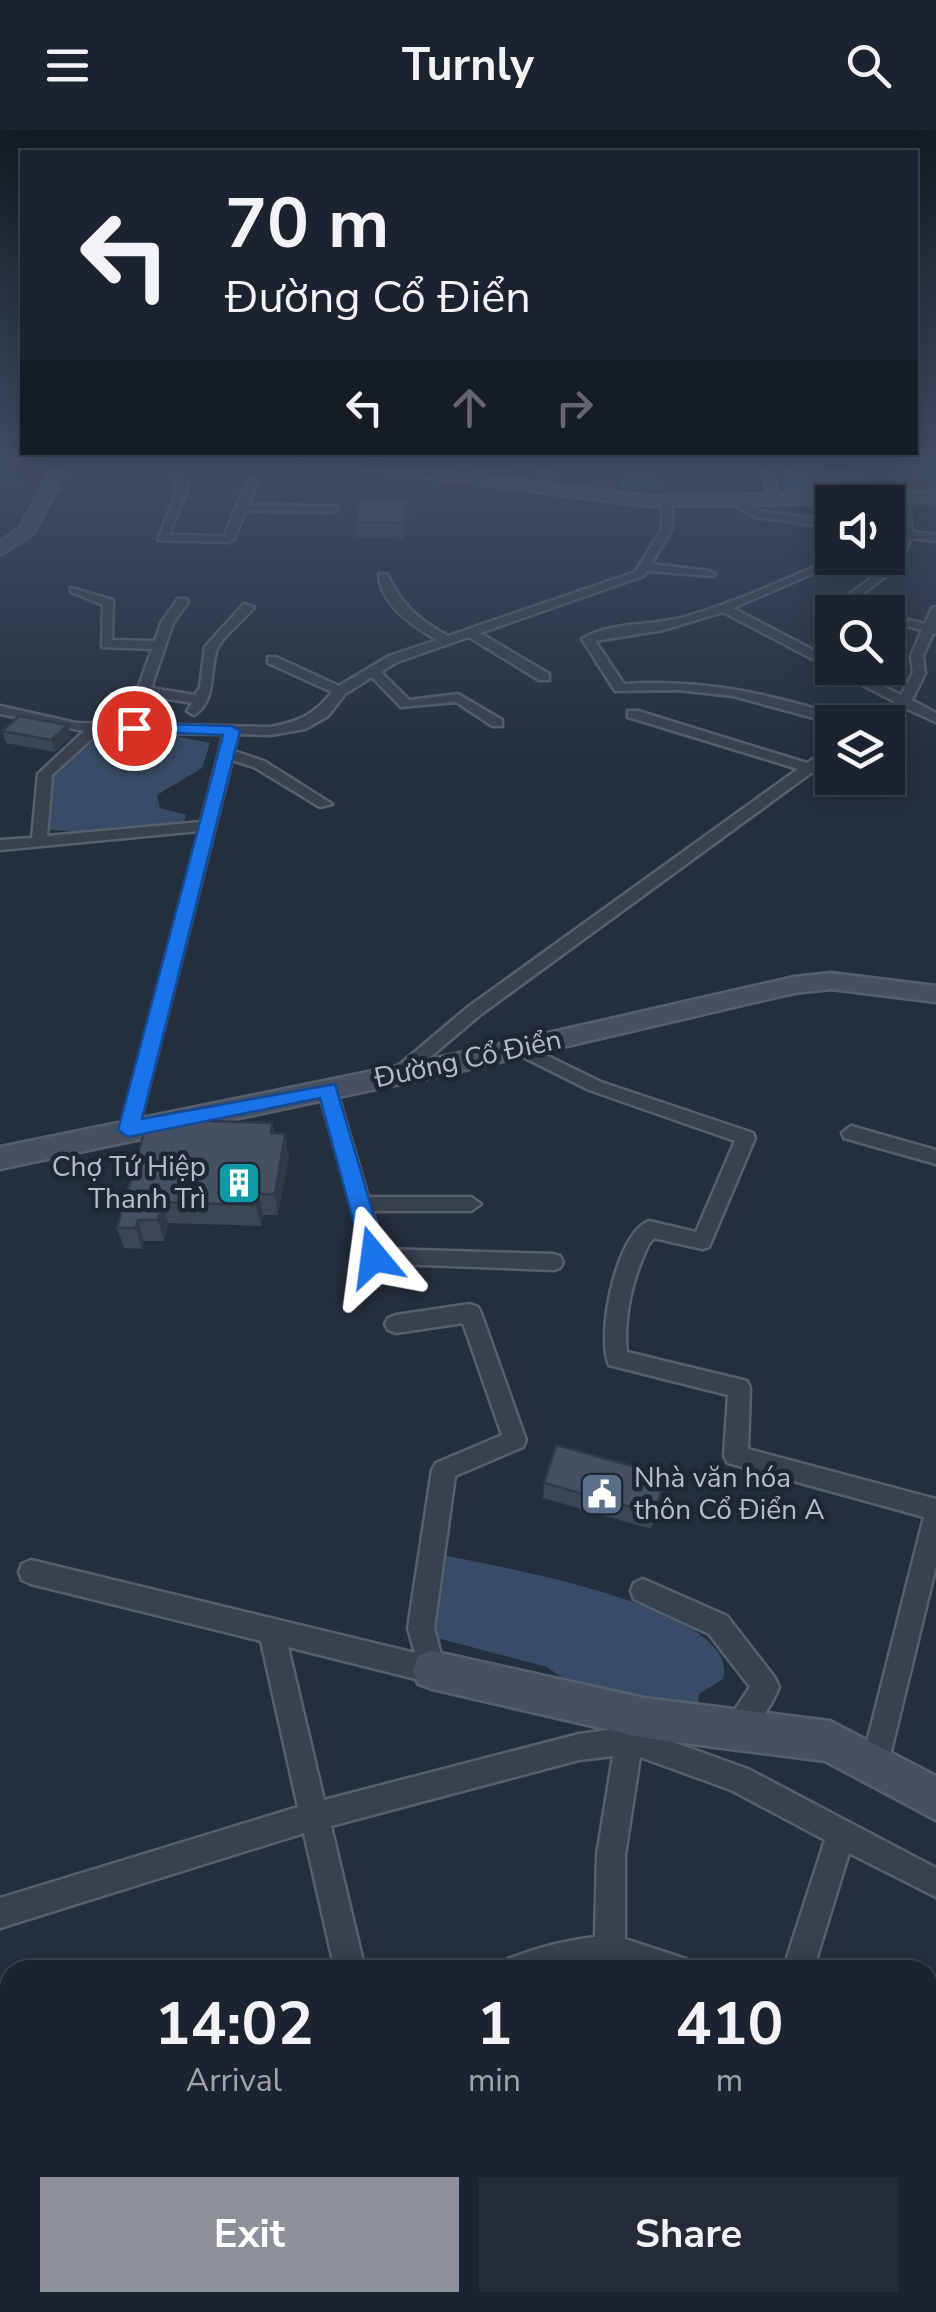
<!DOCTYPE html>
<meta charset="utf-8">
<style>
:root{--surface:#1b232e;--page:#242b36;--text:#f1f3f6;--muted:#a0a4aa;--line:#39404a;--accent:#8c9099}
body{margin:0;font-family:"Nunito Sans",sans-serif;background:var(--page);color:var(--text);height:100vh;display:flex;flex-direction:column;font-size:38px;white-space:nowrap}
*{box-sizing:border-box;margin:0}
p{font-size:32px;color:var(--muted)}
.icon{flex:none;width:55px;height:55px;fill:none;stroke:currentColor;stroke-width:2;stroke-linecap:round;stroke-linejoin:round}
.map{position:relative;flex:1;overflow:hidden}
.sheet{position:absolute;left:0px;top:1830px;width:938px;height:352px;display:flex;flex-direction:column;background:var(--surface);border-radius:30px 30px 0 0;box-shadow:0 5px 25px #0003,0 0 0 2px var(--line)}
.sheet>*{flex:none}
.top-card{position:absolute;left:20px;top:20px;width:898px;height:305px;border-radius:0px;box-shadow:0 5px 25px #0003,0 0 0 2px var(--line);background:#1b232e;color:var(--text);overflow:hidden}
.controls{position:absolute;left:815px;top:355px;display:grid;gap:20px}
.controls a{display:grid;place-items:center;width:90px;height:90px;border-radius:0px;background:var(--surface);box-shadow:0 5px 25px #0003,0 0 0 2px var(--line);font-size:50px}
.pin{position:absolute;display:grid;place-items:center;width:85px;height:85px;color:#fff;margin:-42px;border:5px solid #fff;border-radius:50%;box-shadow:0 2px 10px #0007}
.me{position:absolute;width:110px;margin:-55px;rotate:344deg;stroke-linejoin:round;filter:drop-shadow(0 0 8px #0008)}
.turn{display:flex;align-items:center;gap:35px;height:210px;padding:0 40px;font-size:45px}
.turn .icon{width:130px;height:130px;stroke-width:2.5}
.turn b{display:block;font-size:70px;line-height:85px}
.lanes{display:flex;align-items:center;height:95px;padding:0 40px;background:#0003;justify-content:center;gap:50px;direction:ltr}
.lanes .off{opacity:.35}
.eta{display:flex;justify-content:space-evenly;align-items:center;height:170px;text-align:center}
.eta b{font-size:60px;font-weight:700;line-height:70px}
.action{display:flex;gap:20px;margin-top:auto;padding:20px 40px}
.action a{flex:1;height:115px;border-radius:0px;background:var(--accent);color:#fff;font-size:40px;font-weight:700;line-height:115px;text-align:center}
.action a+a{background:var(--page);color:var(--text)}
header{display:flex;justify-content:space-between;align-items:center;height:130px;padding:0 40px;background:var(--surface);font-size:45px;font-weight:700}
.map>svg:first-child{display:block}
</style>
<header><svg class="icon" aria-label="menu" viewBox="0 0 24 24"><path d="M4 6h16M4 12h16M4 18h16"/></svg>Turnly<svg class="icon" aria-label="search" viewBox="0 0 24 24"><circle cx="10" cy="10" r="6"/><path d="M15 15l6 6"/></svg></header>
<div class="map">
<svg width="936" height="2182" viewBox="0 0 936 2182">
<rect width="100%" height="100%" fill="#242f3e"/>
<path fill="#32303f" d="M525,325L614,333L615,365L517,352Z"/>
<g fill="#394c67">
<path d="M802,335L866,343L874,363L787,367L779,336Z"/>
<path d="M100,602H155L210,613L202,638L157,665L160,678L186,685L184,692L89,702L50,700L53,639Z"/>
<path d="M438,1424C488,1435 744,1477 723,1549L699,1564L698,1576L571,1554L547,1537L437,1508L428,1496Z"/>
</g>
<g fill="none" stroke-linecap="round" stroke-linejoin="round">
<g stroke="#565f6c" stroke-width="5">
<g id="street">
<path d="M169,325H179V344L189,354L169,405L224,406L247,352L252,349L257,352L248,375L333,376L338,379L333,382L245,381L234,409L228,412L158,410L179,355L169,345Z"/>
<path d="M761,325L766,328L781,372L772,370L756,328Z"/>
<path d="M903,365L908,368L912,402L936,405V411L911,408L903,427L885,428H888V422H895L900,407L888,405V399L901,400L898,368Z"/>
<path d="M667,368L672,371V399L651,434L709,441L715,444L713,446L647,441L643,446L480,503L549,544V550H539L469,507L397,532L381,542L409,570L458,564L502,590V596H492L456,572L401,577L372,547L345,564L328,586L305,599L270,605L238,604L234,621L264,631L332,674L320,677L254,637L232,630L138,1000L136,1005H122L120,1000L199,701L0,720V710L32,708L38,644L84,601L0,584V576L76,593L270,597C298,592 314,585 332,562L268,533V527H276L339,556L389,526L437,510C412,496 380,474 379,444H387C401,474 418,490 448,506L635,442L662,399V371ZM99,602L224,604L201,692L47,706L52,645Z"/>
<path d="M732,370H740L758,381L832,391V397L755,387L732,374Z"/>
<path d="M835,428H849L733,478L832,530V538H847L901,565L913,543L911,526L922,500L888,491V485L925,494L932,478L936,477V504L933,503L923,526L925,543L912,570L936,583V592L905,578L878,592H863L895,572L723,482L663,500L595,511L624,554C702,549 774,564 848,589L849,592L832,593L733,566L678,560L615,561L582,509C608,492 650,496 681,488C734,473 784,450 835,428Z"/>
<path d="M883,440L887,441V445L854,471L875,482H860L842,475V469Z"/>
<path d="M71,458L113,470L112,510L155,511L161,493L178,469H186L188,472L173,493L151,558L195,565L200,557L205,517L244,474L254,477C244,490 223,505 217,519C209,541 217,571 194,585L187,581L192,573L139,564L137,561L152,519L102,517L103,475L71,462Z"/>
<path d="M628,581H638L807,633L832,617V627L817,642L811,643L480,885L409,945H397L394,941L397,937L468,877L798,639L628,587Z"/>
<path d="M521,913L601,952L753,1003L755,1008L709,1117L702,1119L654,1108L649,1114C633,1146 623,1186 627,1222L747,1251L750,1258L748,1319L936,1369V1436L885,1646L875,1650L865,1646L861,1636L924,1387L728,1333L724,1326L728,1265L609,1235C596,1206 616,1103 649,1091L696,1102L735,1011L589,960L515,923L512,919L515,915Z"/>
<path d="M327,953L336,959L368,1067H471L481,1074L471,1081H372L383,1119L553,1124L560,1126L563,1132L560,1138L553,1140L368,1133L318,959Z"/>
<path d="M851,996L936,1020V1034L844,1008L842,1003Z"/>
<path d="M470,1174L478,1177L481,1183L526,1310L523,1317L455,1346L434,1498L445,1540L441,1549L432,1553L288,1517L324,1670L579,1604L622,1598L636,1588L645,1592L648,1603L748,1639L936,1738V1767L849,1723L813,1840H783L825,1710L731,1660L640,1627L625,1725V1809L686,1829L690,1840L598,1837L504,1840L508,1829C536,1818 566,1810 595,1807L597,1725L613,1626L579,1630L331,1696L365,1840H335L304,1703L0,1798V1768L298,1677L261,1511L31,1454L22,1450L19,1442L22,1434L31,1430L415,1523L408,1498L432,1340L436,1333L502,1305L463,1193L396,1203L388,1200L385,1194L388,1188L396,1185Z"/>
<path d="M643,1449L727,1486L775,1548L779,1557C772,1575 753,1605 735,1612L726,1608L722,1599L750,1557L709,1504L634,1469L631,1461L634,1453Z"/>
<path d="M928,1967L936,1970V2004L928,2000Z"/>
<path d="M424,2172H458L460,2182H426Z"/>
<path d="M685,2172H719L722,2182H688Z"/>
<path d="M809,2172H844L840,2182H805Z"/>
</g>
</g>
<g stroke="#565f6c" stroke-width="5">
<g id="secondary">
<path d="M60,325H74L33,404L0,425V412L20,398Z"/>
<path d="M254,325H300L648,366L936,362V372L648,376Z"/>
<path d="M831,843L936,856V872L831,859L794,863L456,942L0,1039V1017L456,924L794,847Z"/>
<path d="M432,1521L644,1568L830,1591L936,1646V1690L825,1631L644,1608L432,1559L418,1554L413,1540L418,1526Z"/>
</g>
</g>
<use href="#street" fill="#38414e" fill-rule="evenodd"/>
<use href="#secondary" fill="#465061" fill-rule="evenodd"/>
</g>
<g fill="#3b4654">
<path d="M453,325H472L471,328L453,327Z"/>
<path d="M475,325H520L517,342L514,346L473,342Z"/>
<path d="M545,325H572V332L560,347L537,344V335Z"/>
<path d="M620,325H657L659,343L658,359L621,358Z"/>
<path d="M816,325H848L845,334L815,331Z"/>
<path d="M892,325H936V350L887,345Z"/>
<path d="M409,388L404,409L356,408L355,392Z"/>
<path d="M68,595L71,606L55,622L6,613L2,601Z"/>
<path d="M183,981L185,990L272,993L274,1003L289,1025L278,1085H263L261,1096L168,1093L164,1111H144L142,1119L124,1118L117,1098Z"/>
<path d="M665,1345L651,1399L543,1368L544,1353Z"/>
</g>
<g fill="#303945">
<path d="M518,325H520L517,342L514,346V336Z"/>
<path d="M570,325H572V332L560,347V338Z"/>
<path d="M408,372L409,388L404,409L403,393Z"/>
<path d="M68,595L71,606L55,622L51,610Z"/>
<path d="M285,1004L289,1025L278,1085L275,1064Z"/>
<path d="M259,1064L263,1085L261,1096L256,1075Z"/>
<path d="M162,1072L168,1093L164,1111L158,1090Z"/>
<path d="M138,1090L144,1111L142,1119L136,1098Z"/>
</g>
<g fill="#455162" stroke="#303945" stroke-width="2.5">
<path d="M475,325H518L517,332L514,336L473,331Z"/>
<path d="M545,325H570L560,338L537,335Z"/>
<path d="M621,325H657L659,343H622Z"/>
<path d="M892,325H936V334L891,330Z"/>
<path d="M361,368L408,372L403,393L355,392Z"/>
<path d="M19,586L68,595L51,610L2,601Z"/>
<path d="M183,981L181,990L272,993L271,1003L285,1004L275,1064H259L256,1075L162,1072L158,1090H138L136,1098H117L148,989Z"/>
<path d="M556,1315L665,1345L655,1384L544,1353Z"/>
</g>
<linearGradient id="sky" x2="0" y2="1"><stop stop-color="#141a22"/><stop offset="0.52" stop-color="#3f4d63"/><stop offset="1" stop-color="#3f4d63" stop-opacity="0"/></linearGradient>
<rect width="936" height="631" fill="url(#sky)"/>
<path fill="#1a73e8" stroke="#114b97" stroke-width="2.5" d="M134,593L232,596L240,601L142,989L335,954L386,1127L383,1133L374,1136L363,1127L320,968L128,1007L118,1000L223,605L128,601L126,598Z"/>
<defs>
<g id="building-square" transform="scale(2.25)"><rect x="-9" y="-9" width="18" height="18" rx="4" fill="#0f9aa8" stroke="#1d2633"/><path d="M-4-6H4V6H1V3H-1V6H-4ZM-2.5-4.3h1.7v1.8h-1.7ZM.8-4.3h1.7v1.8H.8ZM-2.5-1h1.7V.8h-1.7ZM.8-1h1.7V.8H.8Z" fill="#fff"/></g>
<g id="civic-square" transform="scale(2.25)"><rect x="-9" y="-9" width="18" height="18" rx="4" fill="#5c6f8a" stroke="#1d2633"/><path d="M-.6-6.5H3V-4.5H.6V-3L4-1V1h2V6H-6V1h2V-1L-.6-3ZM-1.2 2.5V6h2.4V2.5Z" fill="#fff"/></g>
</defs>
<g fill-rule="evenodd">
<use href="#building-square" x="239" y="1053"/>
<use href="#civic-square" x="602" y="1364"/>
</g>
<g text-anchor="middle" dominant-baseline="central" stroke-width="9" stroke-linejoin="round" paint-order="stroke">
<g font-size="28" fill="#b4bcc9" stroke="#1d2633">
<text transform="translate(468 929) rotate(-12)">Đường Cổ Điển</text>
</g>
<g font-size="28" fill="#b4bcc9" stroke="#1d2633" text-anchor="end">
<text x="206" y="1037">Chợ Tứ Hiệp<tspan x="206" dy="32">Thanh Trì</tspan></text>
<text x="634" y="1348" text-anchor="start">Nhà văn hóa<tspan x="634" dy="32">thôn Cổ Điển A</tspan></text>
</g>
</g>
</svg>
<div class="controls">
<a><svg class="icon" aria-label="sound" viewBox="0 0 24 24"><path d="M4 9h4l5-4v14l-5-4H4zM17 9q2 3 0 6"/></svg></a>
<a><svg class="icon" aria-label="search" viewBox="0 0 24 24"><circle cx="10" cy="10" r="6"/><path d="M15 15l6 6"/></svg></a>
<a><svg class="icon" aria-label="layers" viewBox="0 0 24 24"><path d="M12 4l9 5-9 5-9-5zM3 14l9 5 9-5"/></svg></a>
</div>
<div class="pin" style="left:134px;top:598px;background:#d93025"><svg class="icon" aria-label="arrive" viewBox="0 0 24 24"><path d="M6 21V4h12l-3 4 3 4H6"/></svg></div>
<svg class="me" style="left:374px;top:1127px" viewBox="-20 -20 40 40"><path d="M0-17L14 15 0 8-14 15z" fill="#1a73e8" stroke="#fff" stroke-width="4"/></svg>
<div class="top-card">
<div class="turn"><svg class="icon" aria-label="left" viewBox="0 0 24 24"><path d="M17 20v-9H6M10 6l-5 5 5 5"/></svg><div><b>70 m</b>Đường Cổ Điển</div></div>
<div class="lanes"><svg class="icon" aria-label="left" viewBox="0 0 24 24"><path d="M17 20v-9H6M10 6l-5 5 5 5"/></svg><svg class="icon off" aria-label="ahead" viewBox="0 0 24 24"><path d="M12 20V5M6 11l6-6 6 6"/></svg><svg class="icon off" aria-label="right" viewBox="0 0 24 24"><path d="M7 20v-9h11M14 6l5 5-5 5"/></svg></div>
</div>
<section class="sheet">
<div class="eta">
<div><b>14:02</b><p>Arrival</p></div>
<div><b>1</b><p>min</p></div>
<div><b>410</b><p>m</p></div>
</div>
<div class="action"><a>Exit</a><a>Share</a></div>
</section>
</div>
